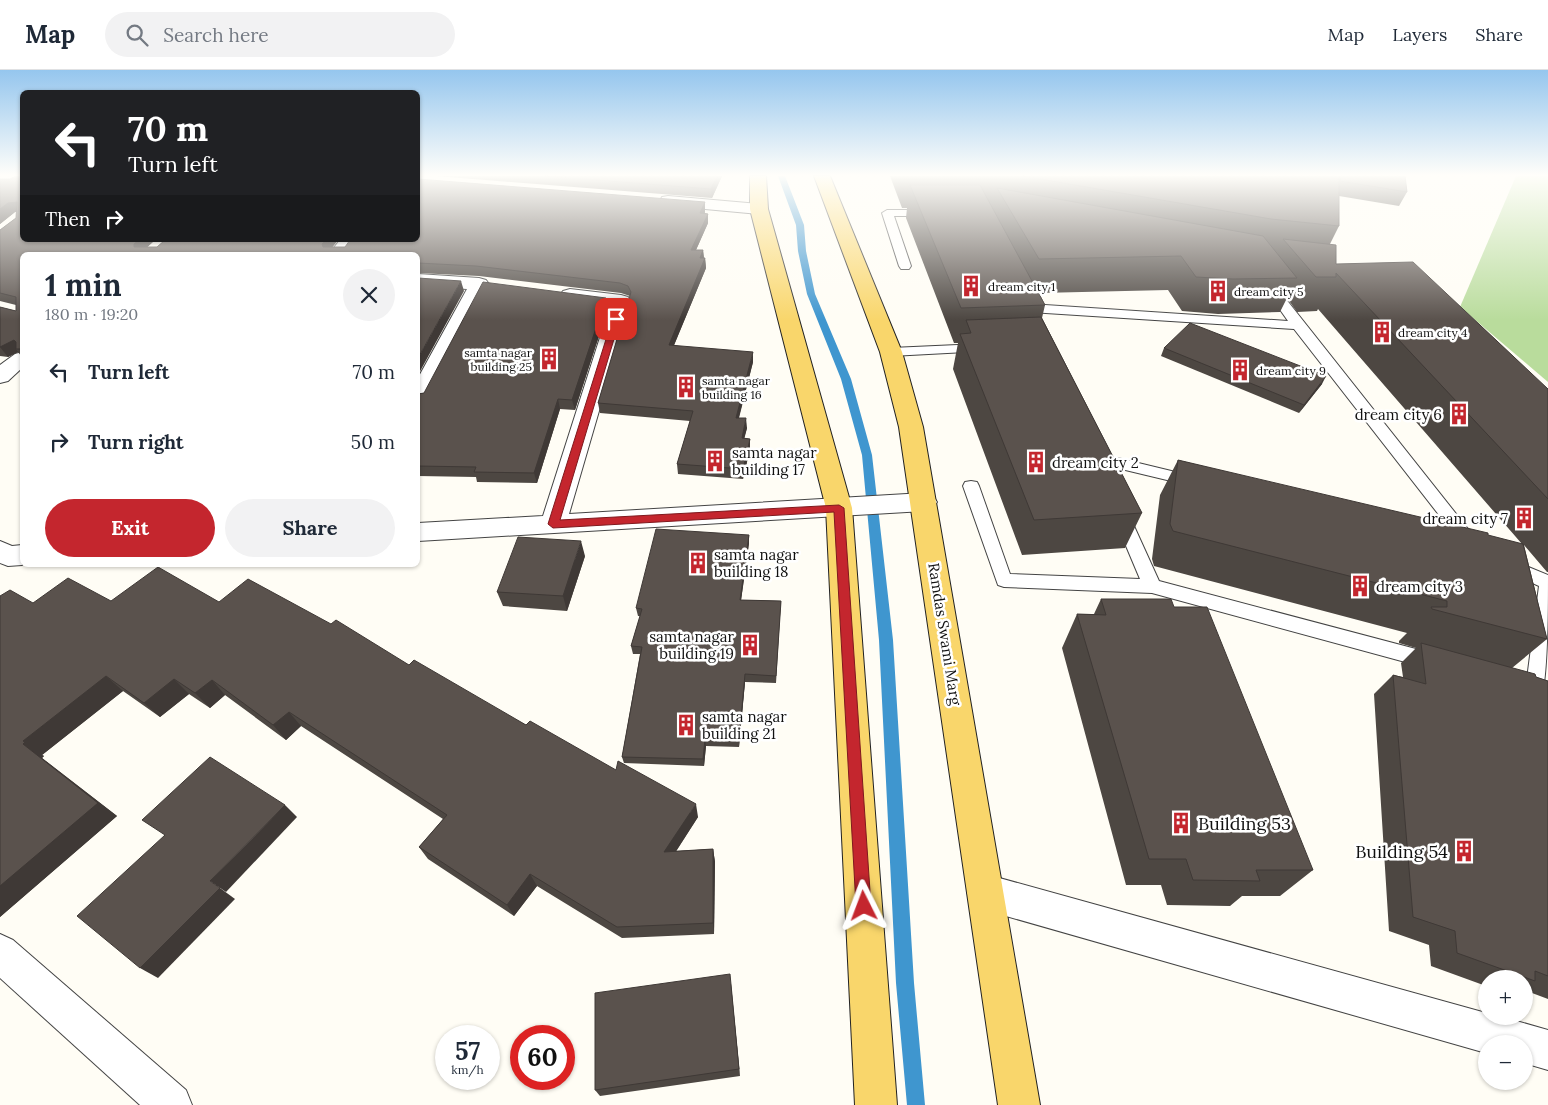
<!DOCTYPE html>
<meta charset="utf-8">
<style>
:root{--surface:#fff;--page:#f2f2f3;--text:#1f2937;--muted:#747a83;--line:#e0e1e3;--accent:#c4262e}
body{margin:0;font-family:Lora,serif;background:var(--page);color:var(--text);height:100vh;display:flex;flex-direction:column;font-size:19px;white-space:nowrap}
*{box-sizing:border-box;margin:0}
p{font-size:16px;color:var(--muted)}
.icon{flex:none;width:28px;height:28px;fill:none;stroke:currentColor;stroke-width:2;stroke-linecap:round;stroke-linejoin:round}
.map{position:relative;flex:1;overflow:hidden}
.sheet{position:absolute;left:20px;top:182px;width:400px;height:315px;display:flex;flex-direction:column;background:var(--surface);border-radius:8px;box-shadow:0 1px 4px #0004}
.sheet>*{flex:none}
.hud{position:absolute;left:20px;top:20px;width:400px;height:152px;border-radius:8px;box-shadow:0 1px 4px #0004;background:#202124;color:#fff;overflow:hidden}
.buttons{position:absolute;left:1478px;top:900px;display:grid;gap:10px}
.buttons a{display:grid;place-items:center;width:55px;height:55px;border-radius:50%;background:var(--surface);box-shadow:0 1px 4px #0004;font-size:25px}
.speed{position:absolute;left:435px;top:955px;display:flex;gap:10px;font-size:25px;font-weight:700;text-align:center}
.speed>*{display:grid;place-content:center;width:65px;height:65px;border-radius:50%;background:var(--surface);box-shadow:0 1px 4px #0004;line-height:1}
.speed small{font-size:12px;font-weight:400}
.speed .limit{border:8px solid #d22;background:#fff;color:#111}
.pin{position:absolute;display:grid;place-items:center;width:42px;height:42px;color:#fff;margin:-21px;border-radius:10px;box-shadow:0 2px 8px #0006}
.me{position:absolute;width:55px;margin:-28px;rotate:357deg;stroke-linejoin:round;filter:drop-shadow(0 0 4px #0008)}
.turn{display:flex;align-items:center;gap:18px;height:105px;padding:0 25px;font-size:22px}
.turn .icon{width:65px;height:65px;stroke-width:2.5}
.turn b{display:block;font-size:35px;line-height:42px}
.then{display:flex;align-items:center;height:48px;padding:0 25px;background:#0003;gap:10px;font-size:19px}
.round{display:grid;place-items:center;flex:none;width:52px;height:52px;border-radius:26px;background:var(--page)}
.head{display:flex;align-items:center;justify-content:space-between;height:85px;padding:0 25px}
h1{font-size:30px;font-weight:800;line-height:38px}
.button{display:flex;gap:10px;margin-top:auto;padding:10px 25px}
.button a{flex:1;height:58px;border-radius:30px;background:var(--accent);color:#fff;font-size:20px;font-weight:800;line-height:58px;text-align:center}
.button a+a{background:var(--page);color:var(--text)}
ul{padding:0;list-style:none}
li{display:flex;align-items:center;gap:15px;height:70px;padding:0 25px}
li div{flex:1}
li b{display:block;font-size:19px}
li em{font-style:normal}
header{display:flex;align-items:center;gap:30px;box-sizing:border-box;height:70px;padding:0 25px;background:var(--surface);border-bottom:1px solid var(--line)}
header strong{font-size:24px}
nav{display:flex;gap:28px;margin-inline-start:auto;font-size:18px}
.search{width:350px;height:45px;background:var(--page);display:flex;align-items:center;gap:12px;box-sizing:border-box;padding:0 18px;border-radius:28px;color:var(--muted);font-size:19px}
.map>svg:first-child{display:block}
</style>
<header>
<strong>Map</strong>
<div class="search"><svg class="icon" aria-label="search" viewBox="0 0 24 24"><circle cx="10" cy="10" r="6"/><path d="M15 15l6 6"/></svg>Search here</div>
<nav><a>Map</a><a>Layers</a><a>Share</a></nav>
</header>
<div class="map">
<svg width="1548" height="1035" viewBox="0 0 1548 1035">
<rect width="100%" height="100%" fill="#fffdf5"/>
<path fill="#b9dc9c" d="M1516,106H1548V312L1460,237Z"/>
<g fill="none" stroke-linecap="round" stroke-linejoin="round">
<path fill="#3f96cf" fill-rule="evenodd" d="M778,106H785L804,155L806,181L815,224L851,309L872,385L893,570L914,913L925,1035H907L896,913L879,570L862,385L841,309L807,224L798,181L796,155Z"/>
<g stroke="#444" stroke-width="2">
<g id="lane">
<path d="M887,140H931L936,143L931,146H894L911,196L909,199H901L899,196L882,143Z"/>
<path d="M1270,213L1274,214L1476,469L1478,473L1476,477L1470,479L1464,477L1294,259L1030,242L1024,238L1030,234L1288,251L1264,217Z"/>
<path d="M980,274L987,278L985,281L891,286L884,282L891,278Z"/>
<path d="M1097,383L1192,406L1198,407L1200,411L1198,415L1192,416L1092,392L1089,388L1092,384Z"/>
<path d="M971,411L977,412L979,416L1010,504L1140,509L1113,445L1115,441L1121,439L1127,441L1129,445L1159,511L1431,583L1438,586L1440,591L1438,596L1431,599L1152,523L1004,517L998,515L963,416L965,412Z"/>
<path d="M1509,489L1548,505C1548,535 1548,600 1542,625L1535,627L1517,622L1514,616L1517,610L1527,609L1539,516L1503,500L1500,495L1503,490Z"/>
</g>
</g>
<g stroke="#444" stroke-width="2">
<g id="street">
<path d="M668,126L759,134L765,135L768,139L765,143L759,144L662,135L660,131L662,127Z"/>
<path d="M340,170H358L347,185H328Z"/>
<path d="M418,204L479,208L486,210L489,214L429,327L426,332L418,334V308L467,219L418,216Z"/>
<path d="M570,219L621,225L628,227L631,231L569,444L924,423L933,426L937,432L933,438L924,441L418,471V453L543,446L610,236L563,229L560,225L563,221Z"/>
<path d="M22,282V298L8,311L0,313V295L15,284Z"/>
<path d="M0,471L12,476L22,475V495L8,496L0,493Z"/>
<path d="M985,804L1486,943V946H1499L1548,960V1000L1524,993V974H1486V983L985,840L972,835L967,822L972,809Z"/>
<path d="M0,864L13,870L186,1020L192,1035H140L0,908Z"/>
</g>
</g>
<g stroke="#222" stroke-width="2">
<g id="primary">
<path d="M750,106H766L768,139L852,438L897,1035H855L826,438L750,139Z"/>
<path d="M814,106H830L902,282L923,357L1040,1035H998L899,357L880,282Z"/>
</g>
</g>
<use href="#lane" fill="#fff" fill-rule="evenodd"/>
<use href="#street" fill="#fff" fill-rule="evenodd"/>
<use href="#primary" fill="#f9d66b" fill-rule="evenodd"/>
</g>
<g fill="#4d4742">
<path d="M436,106H722L712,128Z"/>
<path d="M890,106H1405L1407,122L1399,136L1339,126V156L1330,174L1336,194L1548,319V502H1547L1524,475L1547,569L1512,598L1536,607L1548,611V929L1524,920V909H1486V916L1431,896L1429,875L1389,861L1374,624L1393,605L1403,607L1401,593L1416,578L1399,573V571L1407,563L1154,496L1152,489L1160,425L1178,390L1522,474L1318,239L1317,241L1297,242L1287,228L1280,242L1218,244L1182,241L1168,220L1039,223L1045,235L1042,248L1142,443L1125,478L1022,485L953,299L958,273H954L906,148L907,138H902Z"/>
<path d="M0,109L155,170L147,177H157L165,170H338L332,177H345L705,132V143L708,144V153L696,180H703L704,188H705L706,198L674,275L753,292L739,348L747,358L744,368L750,369V379L743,409L678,404L677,394L690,351L600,343L598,333L630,227V226L621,223L479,206L418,203V185H22V287L18,282L8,287L0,286V237L16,241V235L0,231V160L16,148L17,142H15L0,154Z"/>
<path d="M608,238L575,340L560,339L537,413L477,412L476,407L418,406V324L424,323Z"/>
<path d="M1164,278L1322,314L1299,343L1161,286Z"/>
<path d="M749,465V473L741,530L781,531L776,613L745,612L739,677L706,676L704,696L624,693L622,687L640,584H633L631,576L640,546H638L636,538Z"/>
<path d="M585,486L567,541L503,536L497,522Z"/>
<path d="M1101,529L1174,537L1313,800L1280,826H1242L1230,836L1167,835L1161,815H1126L1062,578L1077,544H1094Z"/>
<path d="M111,531L219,532L409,595L526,655L698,747L676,781L713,779L715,792L714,864L622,868L537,816L514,846L428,789L419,777L443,749L301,656L286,670L225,625L210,638L189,624L160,647L123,621L42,685L44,686L42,688L117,746L0,847L33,533Z"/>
<path d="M731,914L740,1006L600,1026L595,1020Z"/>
</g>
<g fill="#3f3936">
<path d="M717,106H722L712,128L711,119Z"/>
<path d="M17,132L22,142H15L0,154V139L8,133Z"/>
<path d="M705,132V141L700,152V143Z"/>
<path d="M708,144V153L692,189L691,180Z"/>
<path d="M139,170H155L140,184L134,177V174Z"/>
<path d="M326,170H338L327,184L323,177L322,174Z"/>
<path d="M703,180L704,190L700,188Z"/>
<path d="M705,188L706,198L670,285L669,275Z"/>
<path d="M461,211L464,221L418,305V288Z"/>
<path d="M606,228L608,238L575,340L572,330Z"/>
<path d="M14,270L21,279H16L18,282L8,287L0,277Z"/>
<path d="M753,282V292L736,358V348Z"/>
<path d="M1326,306L1322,314L1299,343L1304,335Z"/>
<path d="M558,329L560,339L537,413L534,403Z"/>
<path d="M746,348L747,358L742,378V368Z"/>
<path d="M750,369V379L743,409V399Z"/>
<path d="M749,465V473L740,538V530Z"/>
<path d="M581,471L585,486L567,541L563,526Z"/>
<path d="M745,604V612L739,677V670Z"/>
<path d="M106,606L123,621L42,685L44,686L42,688L117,746L0,847V816L23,671Z"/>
<path d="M174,609L189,624L160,647L144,633Z"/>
<path d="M212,610L225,625L210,638L195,623Z"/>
<path d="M289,642L301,656L286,670L273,655Z"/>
<path d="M705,669L706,676L704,696L703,689Z"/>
<path d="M696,734L698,747L668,794L664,782Z"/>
<path d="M285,735L297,747L226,822L210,811Z"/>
<path d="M713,779L715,792L714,864L713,853Z"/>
<path d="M530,804L537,816L514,846L507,835Z"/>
<path d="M220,818L235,829L158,908L140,898Z"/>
<path d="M730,904L731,914L740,1006L739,999Z"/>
</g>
<g fill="#5a524d" stroke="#3f3936">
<path d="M16,106H22V170H139L134,174V177H157L165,170H326L322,174L323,177H345L350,170H418V109L705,132L700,143L708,144L691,180H703L700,188H705L669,275L753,282L736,348H746L742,368L750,369L743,399L677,394L693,341L598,333L631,222L628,216L620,213L476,196L418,193V185H22V279H16V272L14,270L0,277V237L16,241V227L0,223V160L16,148L17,132L8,133L0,139V109H10Z"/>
<path d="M545,106H717L711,119Z"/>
<path d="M1023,106H1339V156L1271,149Z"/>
<path d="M1340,106H1405L1407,122L1340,111Z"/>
<path d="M910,115H980L1045,235L961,238Z"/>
<path d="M997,118L1263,166L1297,208L1233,209L1196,207L1181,186L1039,189Z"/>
<path d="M1283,169L1336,175V194L1413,192L1548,319V429L1336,203V207H1316Z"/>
<path d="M418,208L461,211L418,288Z"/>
<path d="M483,212L606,228L572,330L558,329L534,403L474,402L476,397L418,396V324L424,323Z"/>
<path d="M1041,247L1142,443L1034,450L960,264L971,263L966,250Z"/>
<path d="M1190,253L1326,306L1304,335L1164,278Z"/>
<path d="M1178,390L1488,463V465L1523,474L1547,569L1432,539L1431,537H1447V531L1173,461L1170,454Z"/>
<path d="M656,459L749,465L740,530L781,531L776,606L745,604L739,670L705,669L703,689L622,687L642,577L631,576L642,539L636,538Z"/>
<path d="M518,467L581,471L563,526L497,522Z"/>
<path d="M158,497L219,532L248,509L331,554L336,550L409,595L414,590L526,655L530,651L616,700L618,691L696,734L664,782L713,779V853L617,857L530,804L507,835L419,777L447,745L289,642L273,655L212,610L195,623L174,609L144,633L106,606L23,671L25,672L23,674L98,733L0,816V526L10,520L33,533L68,508L111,531Z"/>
<path d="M1101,529H1171L1174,537H1207L1313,800H1256L1260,811L1193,810L1186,789H1149L1077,544L1106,545Z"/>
<path d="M1421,573L1535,604L1536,607L1548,611V906L1535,901V911L1457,883L1455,861L1413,847L1393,605L1426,614Z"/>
<path d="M210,687L285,735L210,811L220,818L140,898L77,846L165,765L142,750Z"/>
<path d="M730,904L739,999L595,1020V923Z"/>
</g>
<linearGradient id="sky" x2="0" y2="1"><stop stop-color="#95c6ee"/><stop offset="0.42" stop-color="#fffefa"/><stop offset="1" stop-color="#fffefa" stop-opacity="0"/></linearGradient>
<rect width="1548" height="250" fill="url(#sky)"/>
<path fill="#c4262e" stroke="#7f191e" d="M613,247L620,249L560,450L839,435L844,438L871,836L869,841L864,844L858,841L856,836L834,442L553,458L548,454Z"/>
<defs>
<g id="building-bare" transform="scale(1.725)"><path d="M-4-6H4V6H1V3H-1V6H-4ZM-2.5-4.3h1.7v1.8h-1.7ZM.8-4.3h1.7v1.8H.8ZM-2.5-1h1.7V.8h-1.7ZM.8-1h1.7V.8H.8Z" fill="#c4262e" stroke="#fff" stroke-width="2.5" paint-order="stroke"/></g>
</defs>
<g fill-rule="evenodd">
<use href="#building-bare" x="971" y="216"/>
<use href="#building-bare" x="1218" y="221"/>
<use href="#building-bare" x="1382" y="262"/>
<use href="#building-bare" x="549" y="289"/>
<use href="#building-bare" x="1240" y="300"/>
<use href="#building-bare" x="686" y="317"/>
<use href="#building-bare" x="1459" y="344"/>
<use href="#building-bare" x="715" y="391"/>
<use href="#building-bare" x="1036" y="392"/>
<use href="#building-bare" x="1524" y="448"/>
<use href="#building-bare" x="698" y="493"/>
<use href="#building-bare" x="1360" y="516"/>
<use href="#building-bare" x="750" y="575"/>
<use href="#building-bare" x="686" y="655"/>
<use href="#building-bare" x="1181" y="753"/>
<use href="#building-bare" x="1464" y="781"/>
</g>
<g text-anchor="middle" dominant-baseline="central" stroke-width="5" stroke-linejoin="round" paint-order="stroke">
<g font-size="12" fill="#111" stroke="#fff" text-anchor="start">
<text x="988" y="216">dream city 1</text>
<text x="1234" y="221">dream city 5</text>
<text x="1398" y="262">dream city 4</text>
<text x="532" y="282" text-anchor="end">samta nagar<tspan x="532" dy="14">building 25</tspan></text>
<text x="1256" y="300">dream city 9</text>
<text x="702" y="310">samta nagar<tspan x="702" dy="14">building 16</tspan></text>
</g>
<g font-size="15" fill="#111" stroke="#fff" text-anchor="start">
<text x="1442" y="344" text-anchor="end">dream city 6</text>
<text x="732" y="382">samta nagar<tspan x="732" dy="17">building 17</tspan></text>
<text x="1052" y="392">dream city 2</text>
<text x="1508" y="448" text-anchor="end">dream city 7</text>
<text x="714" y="484">samta nagar<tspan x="714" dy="17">building 18</tspan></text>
<text x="1376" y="516">dream city 3</text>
<text x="734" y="566" text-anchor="end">samta nagar<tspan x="734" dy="17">building 19</tspan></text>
<text x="702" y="646">samta nagar<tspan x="702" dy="17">building 21</tspan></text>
</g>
<g font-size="15" fill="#111" stroke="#fff">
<text transform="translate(945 564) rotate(81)">Ramdas Swami Marg</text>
</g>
<g font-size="18" fill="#111" stroke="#fff" text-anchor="start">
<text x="1198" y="753">Building 53</text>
<text x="1448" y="781" text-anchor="end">Building 54</text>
</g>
</g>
</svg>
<div class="buttons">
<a>+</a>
<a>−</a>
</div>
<div class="speed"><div>57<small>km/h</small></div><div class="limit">60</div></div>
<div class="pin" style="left:616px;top:249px;background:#d93025"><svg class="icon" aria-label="arrive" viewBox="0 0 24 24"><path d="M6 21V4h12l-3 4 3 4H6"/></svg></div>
<svg class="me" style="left:864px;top:836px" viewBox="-20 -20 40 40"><path d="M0-17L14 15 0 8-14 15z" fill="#c4262e" stroke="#fff" stroke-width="4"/></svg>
<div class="hud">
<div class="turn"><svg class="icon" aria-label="left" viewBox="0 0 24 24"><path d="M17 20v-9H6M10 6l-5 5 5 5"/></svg><div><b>70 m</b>Turn left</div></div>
<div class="then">Then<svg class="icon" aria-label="right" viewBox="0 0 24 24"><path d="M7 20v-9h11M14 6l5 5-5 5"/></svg></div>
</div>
<section class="sheet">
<div class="head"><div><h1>1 min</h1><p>180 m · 19:20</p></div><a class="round"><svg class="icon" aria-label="close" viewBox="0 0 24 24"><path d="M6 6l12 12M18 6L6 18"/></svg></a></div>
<ul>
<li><svg class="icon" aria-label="left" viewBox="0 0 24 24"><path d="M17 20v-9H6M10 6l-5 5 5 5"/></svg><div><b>Turn left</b></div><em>70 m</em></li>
<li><svg class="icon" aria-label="right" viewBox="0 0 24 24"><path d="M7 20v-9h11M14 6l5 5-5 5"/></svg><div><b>Turn right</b></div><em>50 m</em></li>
</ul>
<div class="button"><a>Exit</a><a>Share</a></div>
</section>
</div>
